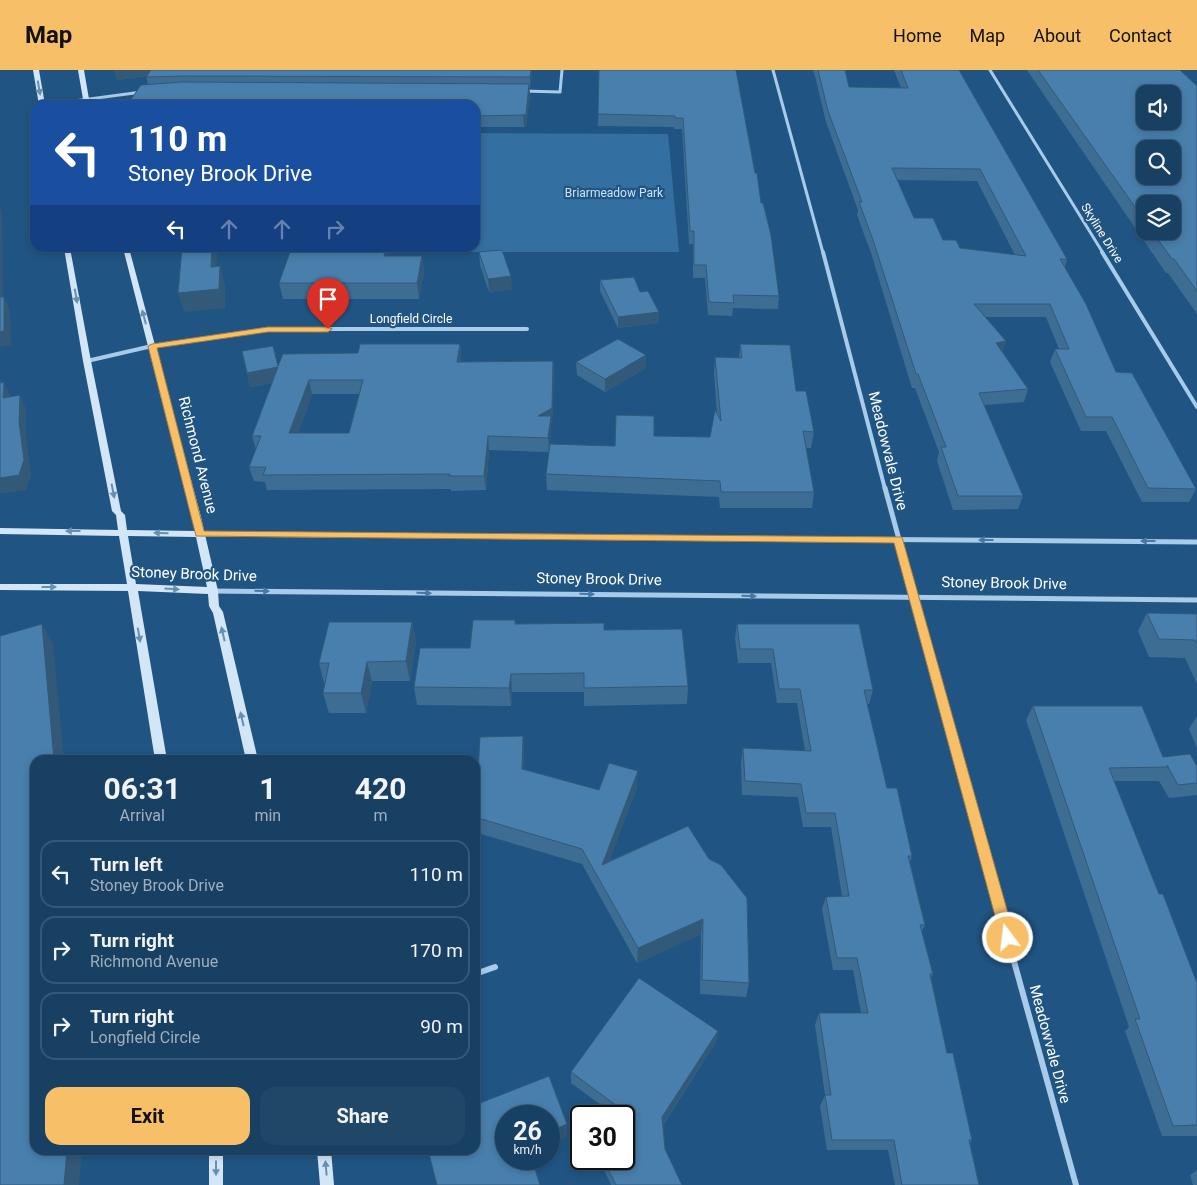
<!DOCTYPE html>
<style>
:root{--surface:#184062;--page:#214768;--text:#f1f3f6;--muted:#9fafbe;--line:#365977;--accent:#f7bf67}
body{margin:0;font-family:Roboto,sans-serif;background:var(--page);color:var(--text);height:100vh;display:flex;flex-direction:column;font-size:19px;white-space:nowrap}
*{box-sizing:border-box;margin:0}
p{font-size:16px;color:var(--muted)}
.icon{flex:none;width:28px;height:28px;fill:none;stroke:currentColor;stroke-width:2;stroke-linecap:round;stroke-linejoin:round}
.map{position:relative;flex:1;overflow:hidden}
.panel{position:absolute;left:30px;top:685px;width:450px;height:400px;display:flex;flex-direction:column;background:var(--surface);border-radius:15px;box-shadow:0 2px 8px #0003,0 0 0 1px var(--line)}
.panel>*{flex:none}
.guide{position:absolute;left:30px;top:30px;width:450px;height:152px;border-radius:15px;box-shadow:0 2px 8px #0003,0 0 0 1px var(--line);background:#1a4fa0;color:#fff;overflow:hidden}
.tools{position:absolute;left:1136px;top:15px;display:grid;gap:10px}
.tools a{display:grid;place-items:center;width:45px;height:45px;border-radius:10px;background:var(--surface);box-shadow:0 2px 8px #0003,0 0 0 1px var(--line);font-size:25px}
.speed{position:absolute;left:495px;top:1035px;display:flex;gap:10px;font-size:25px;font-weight:700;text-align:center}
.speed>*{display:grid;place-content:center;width:65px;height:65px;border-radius:50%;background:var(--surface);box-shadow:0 2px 8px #0003,0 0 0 1px var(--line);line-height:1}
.speed small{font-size:12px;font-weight:400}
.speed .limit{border:2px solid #111;border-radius:8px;background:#fff;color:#111}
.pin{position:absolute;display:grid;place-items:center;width:42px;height:42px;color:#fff;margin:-51px -21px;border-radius:50% 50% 50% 0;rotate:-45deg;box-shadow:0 0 5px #0007}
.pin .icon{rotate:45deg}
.me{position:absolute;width:55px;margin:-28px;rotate:345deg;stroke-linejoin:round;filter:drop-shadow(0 0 4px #0008)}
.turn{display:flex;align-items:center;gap:18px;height:105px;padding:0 15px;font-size:22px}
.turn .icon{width:65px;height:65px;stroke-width:2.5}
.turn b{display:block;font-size:35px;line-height:42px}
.lanes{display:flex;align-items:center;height:48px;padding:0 15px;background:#0003;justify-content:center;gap:25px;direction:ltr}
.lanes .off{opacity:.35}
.eta{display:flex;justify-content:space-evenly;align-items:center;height:85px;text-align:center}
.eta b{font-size:30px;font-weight:700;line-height:35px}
.action{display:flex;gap:10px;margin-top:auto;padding:10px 15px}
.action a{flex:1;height:58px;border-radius:15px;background:var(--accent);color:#111;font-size:20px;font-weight:700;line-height:58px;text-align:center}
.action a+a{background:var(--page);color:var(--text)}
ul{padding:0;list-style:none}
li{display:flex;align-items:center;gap:15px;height:68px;margin:0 10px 8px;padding:0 5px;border:2px solid var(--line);border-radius:15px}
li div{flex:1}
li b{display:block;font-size:19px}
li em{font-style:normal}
header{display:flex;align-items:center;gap:30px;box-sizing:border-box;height:70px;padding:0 25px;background:var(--accent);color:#111}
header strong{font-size:24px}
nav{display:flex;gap:28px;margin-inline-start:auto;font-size:18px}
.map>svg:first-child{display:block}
</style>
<header>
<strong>Map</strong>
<nav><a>Home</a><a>Map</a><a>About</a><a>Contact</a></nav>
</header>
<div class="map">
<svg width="1197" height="1115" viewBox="0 0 1197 1115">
<rect width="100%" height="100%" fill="#205583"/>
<path fill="#336fa1" d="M475,63L668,64L679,182H157L156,178H475Z"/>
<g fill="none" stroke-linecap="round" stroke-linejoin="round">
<g stroke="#a7cbe9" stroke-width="3">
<path d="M773,0L823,183"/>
<path d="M990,0L1103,183"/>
<path d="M523,21L560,22L562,0"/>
<path d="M44,35L142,22"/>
</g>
<g stroke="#a7cbe9" stroke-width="4">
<path d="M823,182L885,419"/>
<path d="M1102,182L1197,337"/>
<path d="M87,291L152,276L268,259H527"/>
</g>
<g stroke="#a7cbe9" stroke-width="5">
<path d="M885,418L968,723"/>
<path d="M200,464L1197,472"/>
<path d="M213,521L1197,530"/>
</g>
<g stroke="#a7cbe9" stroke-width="6">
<path d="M967,722L1076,1115"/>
<path d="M475,904L495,897"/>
</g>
<g fill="#d2e6f7" fill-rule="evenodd">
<path d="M33,0H39L45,35H39Z"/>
<path d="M78,0H84L90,35H84Z"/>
<path d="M64,178H70L91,291L121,441L125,445L127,460L195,461L123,178H129L201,447L218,521L219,536L223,542L258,690H246L213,543L209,536L208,524L138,521L167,690H155L128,521L0,520V514H127L119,466L0,464V458L118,460L116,445L112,441L83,291ZM128,466L196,467L207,517L136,514Z"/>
<rect x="209" y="1080" width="14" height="35"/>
<path d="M317,1080H331L334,1115H320Z"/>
</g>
</g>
<g fill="#3e6d94" fill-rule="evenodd">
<path d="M114,0H532L530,18H529L530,25L526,56L524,57H475V35L148,14L146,7L147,6L117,10Z"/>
<path d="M599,0H736L755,103L761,133L779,226L778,239L733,238L732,246L708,245L705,208H693V174H689L682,59H674V57L598,56Z"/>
<path d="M813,0H845L849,17L901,18L894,0H959L1067,189L1065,197L1116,302L1196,419L1189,432H1142L1106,361H1081L1050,292L1055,279H1059L1046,247H985L1003,282L1028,319L1024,332L984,335L1023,426L1018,439L953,440L937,391L939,382L915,318H912L871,183L857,145L858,140L826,52L816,10ZM897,110L977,111L1015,185L960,178L943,170L914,148Z"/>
<path d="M1027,0H1180L1197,16V244L1168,203H1166ZM1145,134L1172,161H1145Z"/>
<path d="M479,182L512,219L489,222L480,195Z"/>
<path d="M389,186H422L424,202L419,229H283L279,213Z"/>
<path d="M600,210L640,222L659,242V253L618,258L600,221Z"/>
<path d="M460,274L461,288V292L553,291L554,305L552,352L551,353V360L549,382L489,380L486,420L451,421V419L267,420L265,412L254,411L249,397L256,379L252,366L272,313L250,317L247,303L278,296L358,283ZM312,324H359L349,363H298Z"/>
<path d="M740,274L796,321L814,362L811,378H806L814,422L812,438H720L719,427L547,420L546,404L615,376L654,366L710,367L717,344L714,303L715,287L739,288Z"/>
<path d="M576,292L646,298L605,322L577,305Z"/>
<path d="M1147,543L1197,544V614L1185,588L1149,587L1138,561Z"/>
<path d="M515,550L516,554L604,560L688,616L687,634L584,636V622H512L511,636L417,635L414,617L470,578Z"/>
<path d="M412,552L416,572L410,611H372L366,643H329L323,623L325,613H324L319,593Z"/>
<path d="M737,554L873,620L869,634H867L887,718L912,786L910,792L925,855L922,861L933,904L931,908L947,983L972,1070L970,1074L979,1115H895L888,1080H827L820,1036L825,1025L815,955L819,943H861L853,900H833L822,839L826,827L842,826L831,757H803L798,727L742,725L741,692L743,678L805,681L797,633H777L771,593H738L735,568Z"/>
<path d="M1033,636L1163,687L1197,696V725L1169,728L1159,711H1114L1159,824L1197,913V1066H1162L1125,961L1129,957L1026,650Z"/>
<path d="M1197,646V678L1189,659Z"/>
<path d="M523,666L524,682V699L599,720L637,717L609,791L688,756L749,913L746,927L700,924L701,864L637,893L582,794L481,764L479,783H475V719H477Z"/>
<path d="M718,961L716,972L663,1055L665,1079L682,1115H611L599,1089H624V1046H616L571,1013V1002Z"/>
<path d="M1197,1100V1115H1193L1190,1105Z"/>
</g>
<g fill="#325978">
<path d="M114,0H157L158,4L117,10Z"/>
<path d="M531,0H532L530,18V7Z"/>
<path d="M529,14L530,25L526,56L524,57L523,45Z"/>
<path d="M0,134L2,144L3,242L0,235Z"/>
<path d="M212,178H216L217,183L216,216L211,197Z"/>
<path d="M386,178H387L389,190L384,186Z"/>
<path d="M422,186L424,202L419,229L417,213Z"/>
<path d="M220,196L225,215V238L184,242L178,223Z"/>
<path d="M511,206L512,219L489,222L488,209Z"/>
<path d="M4,227L10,240L11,275L0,277V262Z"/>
<path d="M659,242V253L618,258V247Z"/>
<path d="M1006,271L1002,284L996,273Z"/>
<path d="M460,274L461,288L458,306L457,292Z"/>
<path d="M646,285V298L605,322V309Z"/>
<path d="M553,291L554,305L552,352L551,353V360L549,382L548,368L538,346Z"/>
<path d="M278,297L282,311L250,317L247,303Z"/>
<path d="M0,308L3,322L4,312L10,326L3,328L0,318Z"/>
<path d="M309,310L312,324L293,377L289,363Z"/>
<path d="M20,325L26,339V366L31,405L26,420L0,424V408Z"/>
<path d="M488,366L489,380L486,420L484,406Z"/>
<path d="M412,552L416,572L410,611L406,591Z"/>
<path d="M42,554L53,573L64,690H54Z"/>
<path d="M367,592L372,611L366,643L361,623Z"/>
<path d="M511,604L512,622L511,636L509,618Z"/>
<path d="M523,666L524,682V715L522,699Z"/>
<path d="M638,701L637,717L602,810V795Z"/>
<path d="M478,748L481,764L479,783L476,767Z"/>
<path d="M703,849L701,864L637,893L638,878Z"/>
<path d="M718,961L716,972L661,1057L662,1047Z"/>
<path d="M567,1054V1067L549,1075V1062Z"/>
<path d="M67,1080H82L79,1115H64Z"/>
</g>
<g fill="#487fac" stroke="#325978" fill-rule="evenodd">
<path d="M151,0H531L530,7L182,6L146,7Z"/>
<path d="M599,0H736L755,103H757L761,133H763L771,165L779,226L733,225L734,233L709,232L706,195H694V161H690L683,48H675V46L598,44Z"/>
<path d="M818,0H845L849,17L908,18L901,0H959L1067,189H1060L1086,234L1116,302L1132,303L1196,419L1148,418L1112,347H1086L1055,279H1069L1050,234H974L1006,271L996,273L1028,319L979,323L1023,426H958L941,377H946L918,304H916L873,170L859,132H862L828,41ZM892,98L980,99L1026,186L960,178L956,170H943L933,148H914Z"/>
<path d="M1038,0H1180L1197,16V221L1174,189H1172L1152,161H1172V134H1145V151ZM1145,24H1172V51H1145ZM1145,79H1172V106H1145Z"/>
<path d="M182,12L529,14L526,45H523L475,46V35H127L141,15Z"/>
<path d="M182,178H212L211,197L220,196L219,219L178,223Z"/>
<path d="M360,178H386L384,186H422L417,213H279L291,179Z"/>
<path d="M502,180L511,206L488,209L479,182Z"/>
<path d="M634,207L640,222L648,221L659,242L618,247L600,210Z"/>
<path d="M0,227H4V261L0,262Z"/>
<path d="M618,269L646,285L605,309L576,292Z"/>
<path d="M360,274H460L457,292L553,291L552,338L538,346H551L548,368L488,366L484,406H449L450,404L263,405L266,397H249L261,366H252L278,297L247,303L242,281L273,276L278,296L283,284L358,283ZM309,310H363L349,363H289Z"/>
<path d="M740,274L790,275L796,321H806L814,362L803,361L814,422H721L720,411L546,404L550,374L615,376L616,345L654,346V366L710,367L715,340L721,351L715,287L742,288Z"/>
<path d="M4,312L3,328L20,325L19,352L24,390L19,405L0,408V313Z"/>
<path d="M1147,543L1197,544V573L1195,570L1159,569Z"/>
<path d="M473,550H515V554L604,553V560L682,559L688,616L584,618V603L511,604L509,618L414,617L420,578H470Z"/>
<path d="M329,552H412L406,591L367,592L361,623H323L329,593H319Z"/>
<path d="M42,554L54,690H35V1080H67L64,1115H0V566Z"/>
<path d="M737,554H859L873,620H864L887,718H897L912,786H908L925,855H920L933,904H930L947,983H953L972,1070H969L979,1115H902L894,1070H832L825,1025H831L819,943H868L857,888H837L826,827L849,826L835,743H806L801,714L745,711L743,678L811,681L800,619H779L773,579H740Z"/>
<path d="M1033,636H1142L1163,687L1190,684L1197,696V713L1178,715L1167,695L1168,697L1109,698L1159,824H1163L1197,913V1055L1173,1056L1135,949H1140Z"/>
<path d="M523,666L522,699L599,720L609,693L638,701L602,795L688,756L709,789L721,795L747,828L749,913L702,910L703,849L638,878L582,779L478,748L476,767H475V719H477L480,667Z"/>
<path d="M639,908L718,961L662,1047L665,1079L682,1115H616L603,1089H624V1046L628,1044L571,1002Z"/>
<path d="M549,1006L567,1054L549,1062V1046H506V1089H532L540,1115H437L428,1080H475V1035Z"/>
</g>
<defs><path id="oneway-solid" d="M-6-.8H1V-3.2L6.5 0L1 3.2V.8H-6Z" transform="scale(1.25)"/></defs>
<g fill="#678fb1">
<use href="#oneway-solid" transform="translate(39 18) rotate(80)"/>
<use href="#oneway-solid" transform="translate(76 226) rotate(80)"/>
<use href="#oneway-solid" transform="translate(144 247) rotate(-105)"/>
<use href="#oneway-solid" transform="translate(113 421) rotate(79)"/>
<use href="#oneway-solid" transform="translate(73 461) rotate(-180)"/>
<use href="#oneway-solid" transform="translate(161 463) rotate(-178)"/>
<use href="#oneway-solid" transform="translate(49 517)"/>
<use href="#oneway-solid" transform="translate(172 519) rotate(3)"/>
<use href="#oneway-solid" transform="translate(223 564) rotate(-103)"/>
<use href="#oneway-solid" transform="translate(139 565) rotate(80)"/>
<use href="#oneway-solid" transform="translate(242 649) rotate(-103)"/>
<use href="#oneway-solid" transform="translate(216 1098) rotate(90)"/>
<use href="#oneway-solid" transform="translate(326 1098) rotate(-95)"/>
</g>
<g fill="#4878a2">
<use href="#oneway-solid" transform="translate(986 470) rotate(-180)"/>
<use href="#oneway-solid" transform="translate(1148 471) rotate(-180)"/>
<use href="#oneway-solid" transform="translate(262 521) rotate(1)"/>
<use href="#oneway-solid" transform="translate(424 523) rotate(1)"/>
<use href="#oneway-solid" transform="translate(587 524) rotate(1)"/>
<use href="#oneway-solid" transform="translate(749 526) rotate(1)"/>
</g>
<path fill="#f7bf67" stroke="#a17c43" d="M268,257H328L332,259L328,262H268L157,278L204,461L902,467L1015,868L1013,873L1008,875L1003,873L1001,868L894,473L196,466L148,276L152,274Z"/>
<g text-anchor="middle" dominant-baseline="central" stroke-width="4.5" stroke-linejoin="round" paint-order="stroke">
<g font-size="12" fill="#cbe3f7" stroke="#205583">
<text x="614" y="123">Briarmeadow Park</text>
</g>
<g font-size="12" fill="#fff" stroke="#205583">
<text transform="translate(1102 163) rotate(58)">Skyline Drive</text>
<text x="411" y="249">Longfield Circle</text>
</g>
<g font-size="15" fill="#fff" stroke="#205583">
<text transform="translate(888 381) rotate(76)">Meadowvale Drive</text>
<text transform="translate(198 385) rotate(76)">Richmond Avenue</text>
<text transform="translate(194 504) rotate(2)">Stoney Brook Drive</text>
<text transform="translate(599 509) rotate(1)">Stoney Brook Drive</text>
<text transform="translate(1004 513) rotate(1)">Stoney Brook Drive</text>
<text transform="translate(1050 974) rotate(75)">Meadowvale Drive</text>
</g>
</g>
</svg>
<div class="tools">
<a><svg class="icon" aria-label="sound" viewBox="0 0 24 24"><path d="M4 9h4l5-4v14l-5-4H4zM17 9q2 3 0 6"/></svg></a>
<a><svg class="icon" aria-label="search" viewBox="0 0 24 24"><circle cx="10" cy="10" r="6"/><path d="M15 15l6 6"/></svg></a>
<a><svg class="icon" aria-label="layers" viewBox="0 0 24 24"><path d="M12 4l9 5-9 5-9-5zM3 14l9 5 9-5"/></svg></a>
</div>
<div class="speed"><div>26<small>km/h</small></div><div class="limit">30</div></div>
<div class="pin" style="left:328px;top:259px;background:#d93025"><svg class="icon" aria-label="arrive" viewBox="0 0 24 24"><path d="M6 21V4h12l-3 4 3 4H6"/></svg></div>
<svg class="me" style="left:1008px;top:868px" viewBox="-20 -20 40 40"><circle r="17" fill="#f7bf67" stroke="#fff" stroke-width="3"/><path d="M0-11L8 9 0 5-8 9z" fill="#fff"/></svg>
<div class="guide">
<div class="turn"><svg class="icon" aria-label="left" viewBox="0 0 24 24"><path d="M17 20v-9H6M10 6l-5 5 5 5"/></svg><div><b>110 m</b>Stoney Brook Drive</div></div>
<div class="lanes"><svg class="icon" aria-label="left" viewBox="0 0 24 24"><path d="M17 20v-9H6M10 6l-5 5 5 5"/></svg><svg class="icon off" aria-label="ahead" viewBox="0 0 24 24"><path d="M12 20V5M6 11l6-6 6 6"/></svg><svg class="icon off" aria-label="ahead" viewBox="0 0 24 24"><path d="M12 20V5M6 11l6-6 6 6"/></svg><svg class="icon off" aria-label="right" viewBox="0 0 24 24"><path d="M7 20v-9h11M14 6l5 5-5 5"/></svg></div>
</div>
<section class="panel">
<div class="eta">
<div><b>06:31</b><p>Arrival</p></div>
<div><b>1</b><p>min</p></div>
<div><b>420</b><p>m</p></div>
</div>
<ul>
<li><svg class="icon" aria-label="left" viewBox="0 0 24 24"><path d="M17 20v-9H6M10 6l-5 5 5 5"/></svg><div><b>Turn left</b><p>Stoney Brook Drive</p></div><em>110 m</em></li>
<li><svg class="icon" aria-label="right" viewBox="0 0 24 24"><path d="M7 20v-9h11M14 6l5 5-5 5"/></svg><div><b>Turn right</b><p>Richmond Avenue</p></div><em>170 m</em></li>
<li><svg class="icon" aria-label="right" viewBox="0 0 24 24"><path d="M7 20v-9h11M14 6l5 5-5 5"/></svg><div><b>Turn right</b><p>Longfield Circle</p></div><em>90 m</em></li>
</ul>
<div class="action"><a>Exit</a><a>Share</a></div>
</section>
</div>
